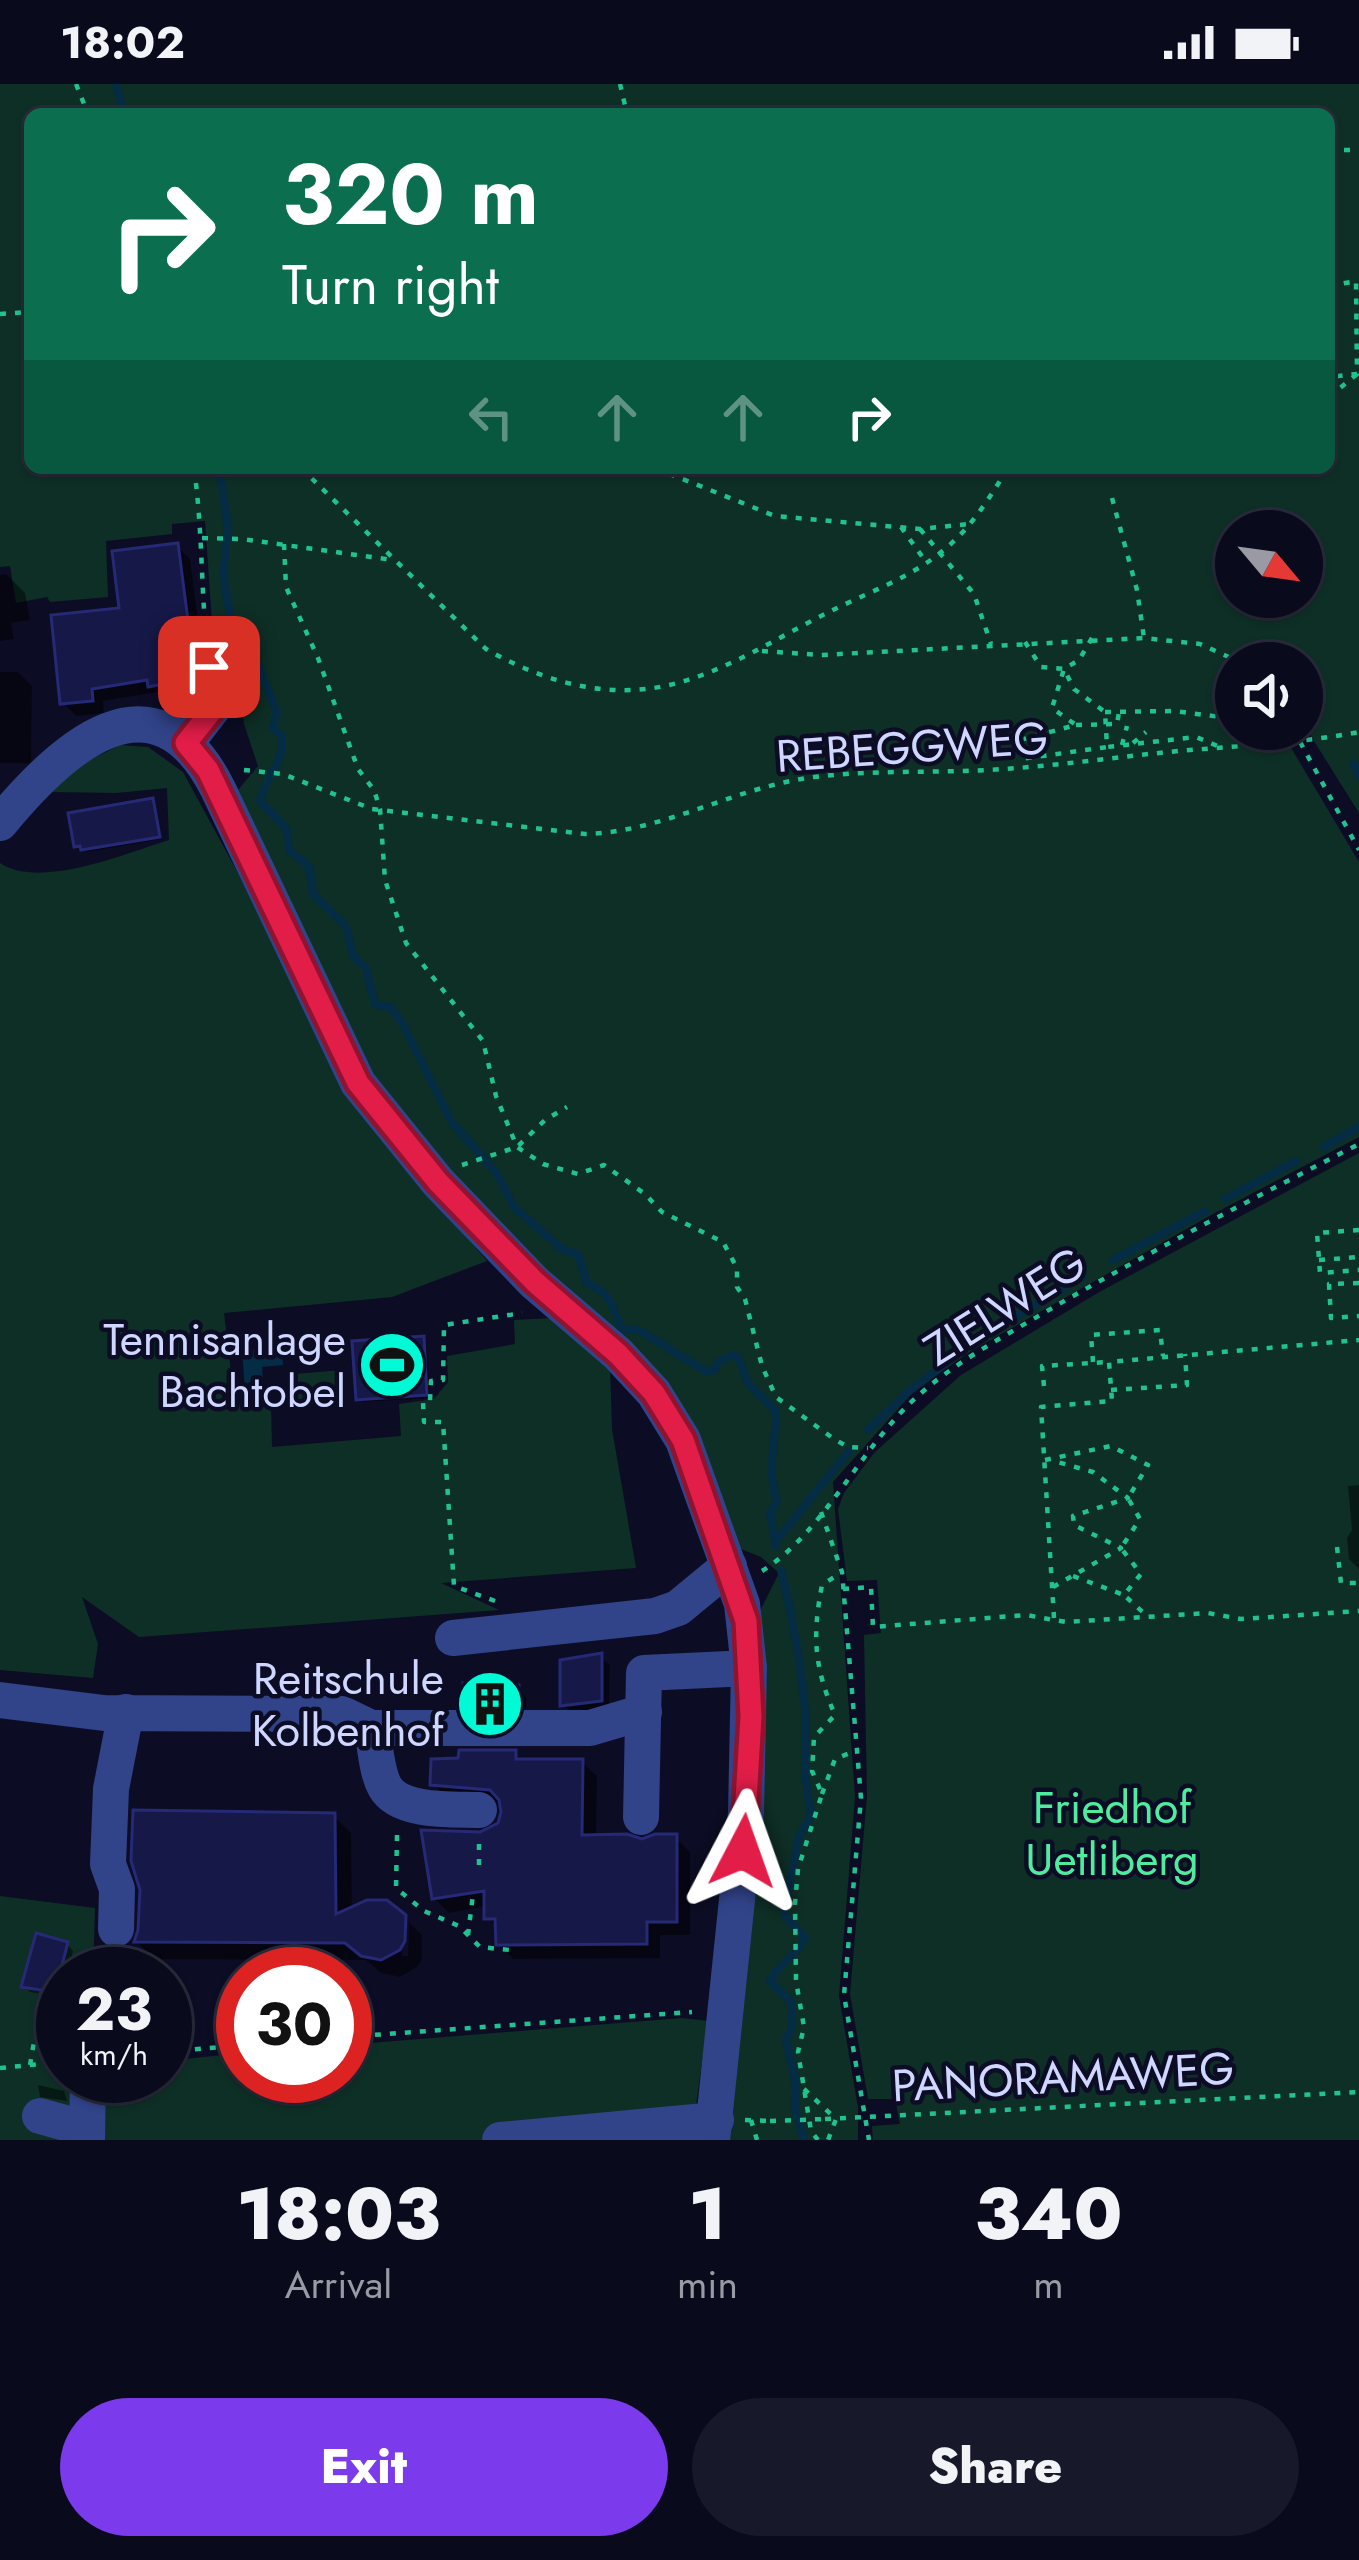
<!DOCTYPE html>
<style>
:root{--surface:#090a1c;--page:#171829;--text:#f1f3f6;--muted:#999aa3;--line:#292b3b;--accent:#7c3aed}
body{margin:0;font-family:Jost,sans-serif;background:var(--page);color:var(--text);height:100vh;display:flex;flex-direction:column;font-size:45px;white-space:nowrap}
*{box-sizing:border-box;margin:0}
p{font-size:39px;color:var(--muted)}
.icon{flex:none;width:66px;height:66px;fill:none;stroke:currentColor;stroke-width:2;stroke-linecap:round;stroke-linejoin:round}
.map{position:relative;height:2056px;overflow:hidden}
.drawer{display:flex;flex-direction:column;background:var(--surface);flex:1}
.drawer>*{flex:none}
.hud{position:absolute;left:24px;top:24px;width:1311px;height:366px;border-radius:18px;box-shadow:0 3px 9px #0004,0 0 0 3px var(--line);background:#0b6e4f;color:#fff;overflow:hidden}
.needle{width:78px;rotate:119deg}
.buttons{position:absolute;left:1215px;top:426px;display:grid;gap:24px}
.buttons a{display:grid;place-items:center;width:108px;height:108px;border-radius:50%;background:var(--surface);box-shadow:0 3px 9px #0004,0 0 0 3px var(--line);font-size:60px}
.speed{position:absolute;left:36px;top:1863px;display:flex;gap:24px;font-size:60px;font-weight:700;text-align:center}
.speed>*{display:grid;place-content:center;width:156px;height:156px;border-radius:50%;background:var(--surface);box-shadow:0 3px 9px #0004,0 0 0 3px var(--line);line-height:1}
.speed small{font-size:30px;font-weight:400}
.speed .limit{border:18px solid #d22;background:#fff;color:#111}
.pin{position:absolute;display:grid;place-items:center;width:102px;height:102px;color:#fff;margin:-51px;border-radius:24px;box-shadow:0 6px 18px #0006}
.me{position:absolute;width:132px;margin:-66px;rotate:4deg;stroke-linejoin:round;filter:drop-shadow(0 0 9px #0008)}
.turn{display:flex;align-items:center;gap:42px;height:252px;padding:0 60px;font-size:54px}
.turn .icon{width:156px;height:156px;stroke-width:2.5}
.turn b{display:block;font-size:84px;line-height:102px}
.lanes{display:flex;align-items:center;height:114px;padding:0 60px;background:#0003;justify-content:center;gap:60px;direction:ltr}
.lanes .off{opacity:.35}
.eta{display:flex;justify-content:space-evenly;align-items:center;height:204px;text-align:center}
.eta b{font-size:72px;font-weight:800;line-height:84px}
.action{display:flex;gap:24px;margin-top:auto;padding:24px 60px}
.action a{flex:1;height:138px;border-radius:72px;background:var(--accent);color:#fff;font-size:48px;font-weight:800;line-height:138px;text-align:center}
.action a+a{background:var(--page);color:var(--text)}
.status{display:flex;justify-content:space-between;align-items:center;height:84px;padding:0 60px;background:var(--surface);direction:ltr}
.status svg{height:33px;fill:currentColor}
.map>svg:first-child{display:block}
</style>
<div class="status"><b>18:02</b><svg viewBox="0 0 49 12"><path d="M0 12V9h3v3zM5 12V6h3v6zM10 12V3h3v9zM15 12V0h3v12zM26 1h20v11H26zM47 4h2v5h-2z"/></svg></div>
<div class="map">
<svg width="1359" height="2056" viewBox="0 0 1359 2056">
<rect width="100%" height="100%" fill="#0c0d25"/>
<g fill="#0e2f26" fill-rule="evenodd">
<path d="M0,0H1359V729L1309,649L1284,652L1359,778V1053L1213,1130L971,1267L914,1307L833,1398L855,1713L839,1912L858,2024V2056H724L767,1591L760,1527L779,1489L761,1473L741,1465L696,1354L542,1189L368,993L238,706L258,682L244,640L238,580L215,582L205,437L172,440V450L106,457L108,513L50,518L47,513L16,519L10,482L0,483ZM30,30H1329V384H30ZM1236,447H1302V513H1236ZM1236,579H1302V645H1236Z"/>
<path d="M120,661L148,663L183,688L239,791L348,1014L487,1177L392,1213L224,1229L235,1321L271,1322L272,1363L401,1352L399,1320L434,1315L448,1298L447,1272L515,1260L514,1236L552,1234L610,1282L612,1345L636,1484L441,1499L499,1526L139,1553L82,1513L98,1560L93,1594L0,1586V779C40,806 127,769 169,756L167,704L116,709L52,708L68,687Z"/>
<path d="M1359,1069V2056H873L872,2042L900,2040L895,2015H868L850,1910L867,1712L864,1551L881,1549L877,1496L847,1497L838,1425L844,1409L874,1369L961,1291L1101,1207Z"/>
<path d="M343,1286L344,1318L297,1323L294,1290Z"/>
<path d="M0,1812L95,1824L93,1890H63V1992H87L83,2056H0Z"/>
<path d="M682,1934L708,1937L691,2056H94L98,1992H165V1977L243,1969V1992H345V1961Z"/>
</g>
<path fill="#042c45" d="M282,1263L283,1281L262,1283L264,1307L245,1308L242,1266Z"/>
<g fill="#0007">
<path d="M177,462L190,475L204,582L200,615L180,617L175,612L164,614L158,608L103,617L104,629L76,632L63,619L123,526Z"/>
<path d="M6,490L25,509L30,536L11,539L14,555L0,557V491Z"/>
<path d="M0,588H18L32,602L31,679H0Z"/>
<path d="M152,717L162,755L87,768L77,761Z"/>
<path d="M422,1255L426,1259L430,1314L362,1318L358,1315Z"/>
<path d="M1359,1401V1485L1349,1475L1347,1454L1352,1446L1348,1402Z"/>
<path d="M601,1573L610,1581L609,1625L572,1629L563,1620Z"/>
<path d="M517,1604L526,1613V1629H474L465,1620Z"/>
<path d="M515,1670L523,1678H582L597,1692L596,1754L642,1759L675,1753L690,1768V1851H660V1874L513,1875L499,1860L498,1845L487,1833V1822L449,1829L434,1814L500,1740L505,1725L501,1719L448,1715L433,1700Z"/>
<path d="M334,1732L351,1749L352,1826L403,1832L402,1872H408L409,1838L422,1851V1876L417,1883L400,1893L381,1889L366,1876L154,1875L137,1858Z"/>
<path d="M67,1860L73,1867L67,1890H63L62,1962L45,1959L38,1953L44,1910L30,1908L24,1902Z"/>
<path d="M38,2001L64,2007L67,2017L40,2013Z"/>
</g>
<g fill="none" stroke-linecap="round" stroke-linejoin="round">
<g stroke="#042c45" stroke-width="8">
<path d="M116,0L124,30"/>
<path d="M219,384L228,443L223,490L233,549L258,580L277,629L273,644L282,652C283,684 267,687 260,717L286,744L290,767L309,783L313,810L346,842L353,872L366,884L375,920L390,923L402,939L451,1037L497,1090L514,1123L562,1165L578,1170L587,1199C612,1209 612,1224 622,1245L639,1246L705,1287L715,1286L718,1278L732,1271L738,1273L748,1299L776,1327C776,1359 766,1385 777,1417L770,1429L776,1462"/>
<path d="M1354,680L1359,692"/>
<path d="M1324,1063L1359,1043"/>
<path d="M1225,1115L1296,1077"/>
<path d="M1113,1176L1205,1127"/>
<path d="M989,1249L1083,1192"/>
<path d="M868,1346L909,1307L962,1267"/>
<path d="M776,1457L849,1367"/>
<path d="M781,1486C792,1532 801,1578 805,1626C808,1660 801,1696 812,1729L798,1755L784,1830L805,1854C797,1872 779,1879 770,1897L791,1918L792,1942L786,1956L796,2000L795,2025L804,2056"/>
</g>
</g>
<g fill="#161848" stroke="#252976" stroke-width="3">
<path d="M178,459L192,568L187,583L188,603L164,606V600L148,603L147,596L92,605L93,617L60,620L51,531L119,524L112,467Z"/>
<path d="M153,714L160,753L81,766L80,762L74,763L68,729Z"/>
<path d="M424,1252L427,1311L356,1316L352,1257Z"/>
<path d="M602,1569V1617L560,1622V1576Z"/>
<path d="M463,1599L519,1601L518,1622H462Z"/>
<path d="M459,1666H516V1675H583L582,1751L627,1750L642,1755L655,1750H677V1838H647V1860L496,1861L495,1835H484V1807L432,1815L421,1746L480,1748L498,1739L501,1728L499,1716L490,1706L430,1701L431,1675L458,1674Z"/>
<path d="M133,1726L335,1729L336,1830L367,1816H387L406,1831L405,1857L400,1866L381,1876L361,1872L345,1859L134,1858L138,1846L140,1806L131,1777Z"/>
<path d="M36,1849L68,1858L61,1885L57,1958L35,1954L41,1906L21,1903Z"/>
</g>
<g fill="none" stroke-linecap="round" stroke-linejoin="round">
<g stroke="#21c291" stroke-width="4.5" stroke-dasharray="6 9" stroke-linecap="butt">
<path d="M76,0L88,30"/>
<path d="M620,0L627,30"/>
<path d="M1329,66H1359"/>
<path d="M1329,202L1356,197L1357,290L1329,293"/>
<path d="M0,230L30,228"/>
<path d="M1329,313L1357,290"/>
<path d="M194,384C202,441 201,496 206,553"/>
<path d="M301,384L486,565C532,591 580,608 633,606C704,603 766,559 827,529C864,510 908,495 940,469C970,446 988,416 1008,384"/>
<path d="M655,384L775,432L920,445L969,440"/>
<path d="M1112,414L1137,506L1144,554"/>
<path d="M901,443L926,478"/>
<path d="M920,445L974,510L991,560"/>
<path d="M202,454L242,455L393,476"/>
<path d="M284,460L286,503L318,574L358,685L374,706L380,725L385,796L406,859L483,957L496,1012L517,1063L543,1080L578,1090L604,1081L645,1110L662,1128L723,1158L737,1184V1203L745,1215L762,1282L776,1313L834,1355L848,1363L868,1364"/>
<path d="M1092,554L1079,576L1064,585L1052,624L1076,641L1020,656L1021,675L1107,663"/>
<path d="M1025,558L1041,583L1064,585L1074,605L1105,628L1107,663L1196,653L1220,663"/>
<path d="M762,567L821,571L1144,554L1200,560L1242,579"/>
<path d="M1105,628L1174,627L1236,635"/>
<path d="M1076,641L1117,640L1119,628"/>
<path d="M1244,645L1246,662"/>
<path d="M1293,645L1359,766"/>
<path d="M1133,659L1146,648"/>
<path d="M1122,661L1127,642"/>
<path d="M244,686L283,690L372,725L585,750C665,748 734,703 814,693C871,686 929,689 987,686C1048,683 1108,674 1168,668C1232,662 1296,660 1359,648"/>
<path d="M462,1081L517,1063L545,1036L567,1023"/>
<path d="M1359,1146L1317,1149L1320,1189L1359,1186"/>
<path d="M1319,1176L1359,1173"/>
<path d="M1359,1199L1329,1200L1331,1234L1359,1232"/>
<path d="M1093,1278L1091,1251L1160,1246L1163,1272"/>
<path d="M1044,1302L1042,1282L1109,1278"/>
<path d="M1111,1306L1187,1301L1185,1270"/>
<path d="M1045,1376L1111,1362L1148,1381L1128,1414L1140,1435L1121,1464L1141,1490L1124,1511L1148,1533"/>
<path d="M821,1428L842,1488L861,1714L844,1911L869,2056"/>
<path d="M1337,1463L1341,1499H1359"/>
<path d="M762,1487C825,1448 861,1361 920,1310C961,1274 1012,1248 1059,1220C1157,1164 1258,1112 1359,1060"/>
<path d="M1073,1492L1124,1511"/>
<path d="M1053,1503L1121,1464L1074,1441L1073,1432L1128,1414L1093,1388L1054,1377"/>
<path d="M843,1505L871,1503L873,1543L1026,1531L1066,1538L1208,1529L1241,1535L1359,1527"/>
<path d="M495,1517L454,1502L443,1338H424L423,1318L430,1317L431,1297L443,1296L444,1241L522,1229"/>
<path d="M1054,1534L1041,1323L1112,1317L1109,1278L1359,1256"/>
<path d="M822,1710L835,1675L857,1666"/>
<path d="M397,1751L396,1804L424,1827L459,1842L480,1863L510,1866"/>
<path d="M479,1781V1755"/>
<path d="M468,1851L473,1810"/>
<path d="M345,1953L692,1928"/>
<path d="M165,1968L243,1961"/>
<path d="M30,1981L34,1958"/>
<path d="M0,1984L60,1978"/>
<path d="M804,2005L836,2035L828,2056"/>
<path d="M825,2035L1359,2008"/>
<path d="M745,2036L770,2037"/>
<path d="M751,2036L757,2056"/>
<path d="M818,2056L811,2047L798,1968L804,1943L796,1897L795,1819L798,1785L822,1710L812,1687L814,1653L835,1631C814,1583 812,1552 822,1501L842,1488"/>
</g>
<g stroke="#314389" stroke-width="36">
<path d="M186,659L213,624L209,582"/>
<path d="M0,739C61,665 154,578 218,705L358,999L438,1098L534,1198L618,1270L654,1309L683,1356L742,1520L749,1584L746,1729L712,2056"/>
<path d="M453,1554L655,1532L678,1524L729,1482"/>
<path d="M0,1616L104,1629L342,1630L371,1644"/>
<path d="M479,1726C454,1725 400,1729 385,1703C376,1687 376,1662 371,1644H590L644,1628"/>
<path d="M641,1733L644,1589L749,1584"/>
<path d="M116,1845L117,1805L108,1780L111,1705L126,1628"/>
<path d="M40,2032L87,2045"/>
<path d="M87,2056L88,1992"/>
<path d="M500,2056L716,2036"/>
</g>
<path stroke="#21c291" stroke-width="4.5" stroke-dasharray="6 9" stroke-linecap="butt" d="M770,2037L825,2035"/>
</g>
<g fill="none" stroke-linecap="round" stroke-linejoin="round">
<g stroke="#92132f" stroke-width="30">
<path id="route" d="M209,583L213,625L186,659L208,686L358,999L438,1098L535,1198L618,1270L654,1309L683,1356L746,1537L751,1633L743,1767"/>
</g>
<use href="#route" stroke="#e11d48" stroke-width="21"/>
</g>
<defs>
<g id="stadium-disc" transform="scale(3.45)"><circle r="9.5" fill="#00fad6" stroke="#0c0d25"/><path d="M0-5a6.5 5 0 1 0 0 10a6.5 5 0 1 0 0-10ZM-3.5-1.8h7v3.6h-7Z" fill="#111"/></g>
<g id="building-disc" transform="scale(3.45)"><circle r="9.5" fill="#00fad6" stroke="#0c0d25"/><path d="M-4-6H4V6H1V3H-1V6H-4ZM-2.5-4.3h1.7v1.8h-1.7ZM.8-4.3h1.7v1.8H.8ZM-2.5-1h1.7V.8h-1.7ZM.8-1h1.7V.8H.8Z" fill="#111"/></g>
</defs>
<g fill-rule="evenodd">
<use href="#stadium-disc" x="392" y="1281"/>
<use href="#building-disc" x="490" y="1620"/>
</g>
<g text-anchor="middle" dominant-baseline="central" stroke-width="9" stroke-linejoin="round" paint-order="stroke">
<g font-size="45" fill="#cfd6ff" stroke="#0c0d25">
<text transform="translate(912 663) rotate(-4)">REBEGGWEG</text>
<text transform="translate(1005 1222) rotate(-32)">ZIELWEG</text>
<text transform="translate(1063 1993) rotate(-3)">PANORAMAWEG</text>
</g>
<g font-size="45" fill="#cfd6ff" stroke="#0c0d25" text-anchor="end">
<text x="346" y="1255">Tennisanlage<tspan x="346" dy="52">Bachtobel</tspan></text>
<text x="444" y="1594">Reitschule<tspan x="444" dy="52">Kolbenhof</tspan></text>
</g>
<g font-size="45" fill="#4eec9e" stroke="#0c0d25">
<text x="1112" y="1723">Friedhof<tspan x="1112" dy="52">Uetliberg</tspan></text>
</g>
</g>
</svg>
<div class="buttons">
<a><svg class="needle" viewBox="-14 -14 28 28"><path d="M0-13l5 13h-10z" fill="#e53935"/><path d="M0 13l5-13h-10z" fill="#999aa3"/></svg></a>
<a><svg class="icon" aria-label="sound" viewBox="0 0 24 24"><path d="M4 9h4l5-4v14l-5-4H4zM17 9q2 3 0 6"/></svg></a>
</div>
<div class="speed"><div>23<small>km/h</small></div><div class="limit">30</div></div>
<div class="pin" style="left:209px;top:583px;background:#d93025"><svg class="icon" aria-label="arrive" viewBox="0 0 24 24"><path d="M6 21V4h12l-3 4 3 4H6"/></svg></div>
<svg class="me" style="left:743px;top:1767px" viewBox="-20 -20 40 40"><path d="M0-17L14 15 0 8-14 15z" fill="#e11d48" stroke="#fff" stroke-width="4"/></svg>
<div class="hud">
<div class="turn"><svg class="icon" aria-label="right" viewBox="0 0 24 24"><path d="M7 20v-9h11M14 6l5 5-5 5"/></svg><div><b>320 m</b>Turn right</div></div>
<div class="lanes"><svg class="icon off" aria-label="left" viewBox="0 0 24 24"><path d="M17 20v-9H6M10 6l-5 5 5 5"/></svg><svg class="icon off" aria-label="ahead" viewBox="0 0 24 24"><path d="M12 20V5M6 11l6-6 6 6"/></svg><svg class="icon off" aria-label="ahead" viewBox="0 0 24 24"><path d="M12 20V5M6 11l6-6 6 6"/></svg><svg class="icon" aria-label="right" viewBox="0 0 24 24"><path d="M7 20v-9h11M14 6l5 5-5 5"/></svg></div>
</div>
</div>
<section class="drawer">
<div class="eta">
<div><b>18:03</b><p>Arrival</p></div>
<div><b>1</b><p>min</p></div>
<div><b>340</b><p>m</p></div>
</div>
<div class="action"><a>Exit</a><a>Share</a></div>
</section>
